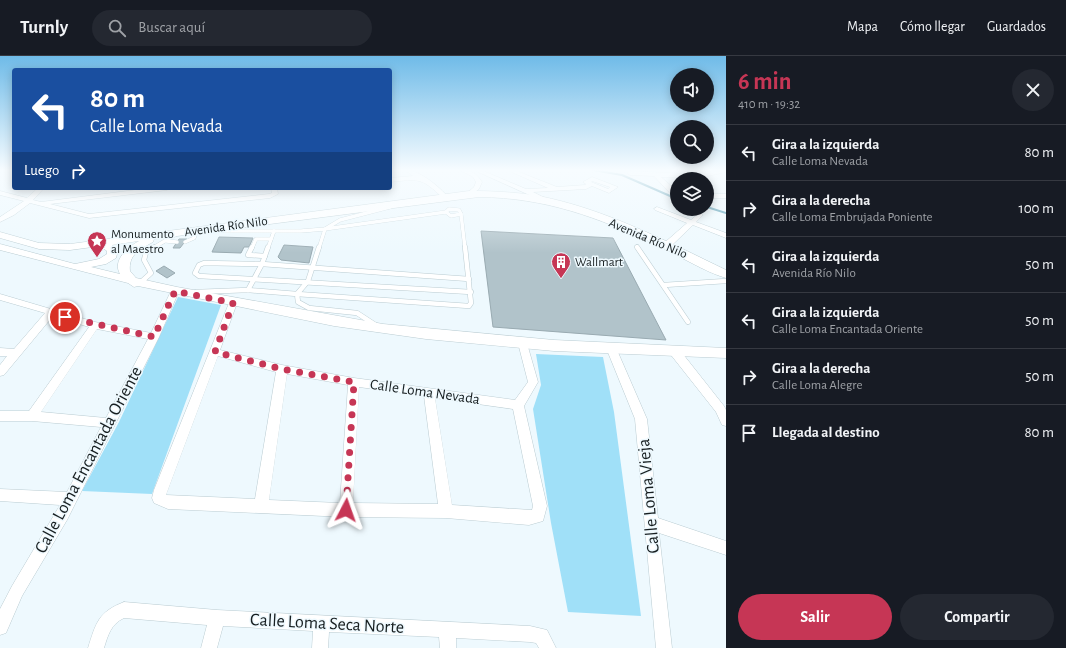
<!DOCTYPE html>
<html lang="es">
<meta charset="utf-8">
<style>
:root{--surface:#171b24;--page:#242831;--text:#f1f3f6;--muted:#9ea1a6;--line:#363941;--accent:#c63655}
body{margin:0;font-family:"Alegreya Sans",sans-serif;background:var(--page);color:var(--text);height:100vh;display:flex;flex-direction:column;font-size:15px;white-space:nowrap}
*{box-sizing:border-box;margin:0}
p{font-size:13px;color:var(--muted)}
.icon{flex:none;width:22px;height:22px;fill:none;stroke:currentColor;stroke-width:2;stroke-linecap:round;stroke-linejoin:round}
.map{position:relative;flex:1;overflow:hidden}
.panel{display:flex;flex-direction:column;background:var(--surface);width:340px}
.panel>*{flex:none}
.banner{position:absolute;left:12px;top:12px;width:380px;height:122px;border-radius:4px;box-shadow:0 2px 10px #0003;background:#1a4fa0;color:#fff;overflow:hidden}
.fabs{position:absolute;left:670px;top:12px;display:grid;gap:8px}
.fabs a{display:grid;place-items:center;width:44px;height:44px;border-radius:50%;background:var(--surface);box-shadow:0 2px 10px #0003;font-size:20px}
.pin{position:absolute;display:grid;place-items:center;width:34px;height:34px;color:#fff;margin:-17px;border:2px solid #fff;border-radius:50%;box-shadow:0 1px 4px #0007}
.me{position:absolute;width:44px;margin:-22px;rotate:4deg;stroke-linejoin:round;filter:drop-shadow(0 0 3px #0008)}
.turn{display:flex;align-items:center;gap:14px;height:84px;padding:0 12px;font-size:18px}
.turn .icon{width:52px;height:52px;stroke-width:2.5}
.turn b{display:block;font-size:28px;line-height:34px}
.then{display:flex;align-items:center;height:38px;padding:0 12px;background:#0003;gap:8px;font-size:15px}
.round{display:grid;place-items:center;flex:none;width:42px;height:42px;border-radius:21px;background:var(--page)}
.headline{display:flex;align-items:center;justify-content:space-between;height:68px;padding:0 12px}
h1{font-size:24px;font-weight:700;line-height:30px;color:var(--accent)}
.button{display:flex;gap:8px;margin-top:auto;padding:8px 12px}
.button a{flex:1;height:46px;border-radius:24px;background:var(--accent);color:#fff;font-size:16px;font-weight:700;line-height:46px;text-align:center}
.button a+a{background:var(--page);color:var(--text)}
ul{padding:0;list-style:none}
li{display:flex;align-items:center;gap:12px;height:56px;padding:0 12px;border-top:1px solid var(--line)}
li div{flex:1}
li b{display:block;font-size:15px}
li em{font-style:normal}
header{display:flex;align-items:center;gap:24px;box-sizing:border-box;height:56px;padding:0 20px;background:var(--surface);border-bottom:1px solid var(--line)}
header strong{font-size:19px}
nav{display:flex;gap:22px;margin-inline-start:auto;font-size:14px}
.search{width:280px;height:36px;background:var(--page);display:flex;align-items:center;gap:10px;box-sizing:border-box;padding:0 14px;border-radius:22px;color:var(--muted);font-size:15px}
main{display:flex;flex:1;min-height:0}
.map>svg:first-child{display:block}
</style>
<header>
<strong>Turnly</strong>
<div class="search"><svg class="icon" aria-label="search" viewBox="0 0 24 24"><circle cx="10" cy="10" r="6"/><path d="M15 15l6 6"/></svg>Buscar aquí</div>
<nav><a>Mapa</a><a>Cómo llegar</a><a>Guardados</a></nav>
</header>
<main>
<div class="map">
<svg width="726" height="592" viewBox="0 0 726 592">
<rect width="100%" height="100%" fill="#eef9fe"/>
<g fill="#a0e0f8">
<path d="M178,241L221,249L152,438L82,435L119,366Z"/>
<path d="M536,298L603,301L614,356L641,560L568,556L551,467L533,353L541,329Z"/>
</g>
<g fill="none" stroke-linecap="round" stroke-linejoin="round">
<g stroke="#4794ad" stroke-width="2">
<path d="M593,114L622,119L677,143"/>
<path d="M707,151L726,157"/>
</g>
</g>
<g fill="#b1c3ca" stroke="#99aab1">
<path d="M481,175L613,182L666,284L493,271Z"/>
<path d="M219,181L253,182L249,191H244L241,197L212,196Z"/>
<path d="M179,183H187L180,192H173Z"/>
<path d="M284,189L313,191L309,207L281,204L278,201Z"/>
<path d="M164,210L175,217L167,222L156,215Z"/>
</g>
<g fill="none" stroke-linecap="round" stroke-linejoin="round">
<g stroke="#baccd2" stroke-width="4">
<g id="lane-far1">
<path d="M449,153L459,154L461,158L451,160L446,156Z"/>
<path d="M461,158L465,192"/>
<path d="M217,173L225,175H301L325,173L340,164L390,151"/>
<path d="M166,185L177,186"/>
<path d="M185,186L194,182L197,174"/>
<path d="M153,192L178,177"/>
<path d="M252,192L256,183H271"/>
<path d="M268,192L274,175"/>
<path d="M319,192L325,173L446,156"/>
</g>
</g>
<g stroke="#baccd2" stroke-width="5.5">
<g id="lane">
<path d="M252,191L248,199L265,200"/>
<path d="M637,191L688,266"/>
<path d="M469,223L262,208L204,207L199,209L195,217L199,220L471,236"/>
<path d="M140,227L151,217L144,204L146,196L155,191"/>
<path d="M664,229L726,225"/>
<path d="M248,234L262,208L268,191"/>
<path d="M196,236L248,234L297,238L298,246L309,252L357,257L377,270"/>
<path d="M297,238L469,250L471,247L465,191"/>
<path d="M297,238L308,225L319,191"/>
</g>
</g>
<g stroke="#baccd2" stroke-width="1">
<g id="street">
<path d="M405,114C418,113 440,131 448,141L443,142C421,121 419,123 390,126V122L413,120Z"/>
<path d="M460,114C470,113 477,118 482,126L479,133L471,139L466,138L474,131L476,126L473,121Z"/>
<path d="M474,114H481L526,133L548,132L507,114H514L557,131L585,129L586,128L583,126L592,121L618,131L609,137L592,130L586,133L533,136L547,143L548,144L545,146ZM592,125L610,131L608,133L591,126Z"/>
<path d="M720,114H726V116L703,121H661L677,135V140L668,135L654,120L630,119L627,117L630,115L691,118Z"/>
<path d="M38,132H44L33,144L41,146L151,132H170L167,134L50,148L89,158L269,138L272,137L271,132H277L278,138L270,142L89,162L30,147L14,159L0,166V161L24,145L0,139V135L27,142Z"/>
<rect x="707" y="138" width="19" height="4"/>
<path d="M657,151L691,164L698,158H702V160L696,166L726,177V182L693,169L669,192H663V188L687,167L655,154L654,153Z"/>
<path d="M175,232L179,235L159,281L67,464L22,540L6,577L0,579V553L12,530L60,449L0,445V433L67,436L101,371L32,365H0V355H29L89,271L53,260L4,319L0,320V309L7,300H0V292L14,293L45,257L0,244V238L95,266L151,277L171,235ZM97,273L148,283L106,362L41,356Z"/>
<path d="M233,244L237,247L220,294L282,309L354,322L515,344L528,326L518,287L523,283L526,284L538,326L524,350L547,450L543,465L529,469L446,462L346,461L168,453L154,447L152,442L154,434L229,247ZM218,300L276,316L255,443L166,439ZM287,318L348,329L340,447L269,444ZM359,331L424,340L438,448L353,447ZM435,342L513,353L533,450L532,454L452,449Z"/>
<path d="M612,290L617,294L647,363L658,462L726,485V499L659,477L672,592H656L635,363L607,294Z"/>
<path d="M675,292L679,293L724,350L726,354V370L722,369L716,356L671,299L670,296L671,293Z"/>
<path d="M124,546L217,554L530,570L547,574L556,592H539L536,587L530,586L456,582V592H440L439,581L329,576L328,592H312L313,575L223,570L217,592H201L207,569L124,562C111,568 108,579 104,592H88C96,567 98,556 124,546Z"/>
</g>
</g>
<g stroke="#baccd2" stroke-width="1">
<path id="secondary" d="M469,135C492,135 516,136 539,140C605,153 666,185 726,214V222C705,216 678,199 657,189C597,161 546,142 479,141L154,183L153,186C140,193 128,199 130,215L136,222L177,231L383,268L554,284L726,292V302L554,295L426,283L334,270L138,230L134,231L128,227L0,194V188L75,208L99,203L107,198V195L100,190L70,194L39,193L0,182V176L39,187L70,188ZM139,185C128,191 112,204 120,218L91,211L106,208L116,202L118,194L112,189Z"/>
</g>
<use href="#lane-far1" stroke="#fff" stroke-width="3.5"/>
<use href="#lane" stroke="#fff" stroke-width="4.5"/>
<use href="#street" fill="#fff" fill-rule="evenodd"/>
<use href="#secondary" fill="#fff" fill-rule="evenodd"/>
</g>
<linearGradient id="sky" x2="0" y2="1"><stop stop-color="#6fbbe8"/><stop offset="0.58" stop-color="#f7fcff"/><stop offset="1" stop-color="#f7fcff" stop-opacity="0"/></linearGradient>
<rect width="726" height="197" fill="url(#sky)"/>
<g fill="none" stroke-linecap="round" stroke-linejoin="round">
<path stroke="#c63655" stroke-width="7" stroke-dasharray="0 12.6" d="M65,261L154,281L175,235L233,247L215,296L282,313L354,326L346,454"/>
</g>
<defs>
<g id="sight-pin" transform="scale(1)"><path d="M0 17L-7.5 6A9.5 9.5 0 1 1 7.5 6Z" fill="#c63655" stroke="#eef9fe"/><path d="M0-6L1.8-2.2L6-1.7L2.9 1.2L3.7 5.4L0 3.3L-3.7 5.4L-2.9 1.2L-6-1.7L-1.8-2.2Z" fill="#fff"/></g>
<g id="building-pin" transform="scale(1)"><path d="M0 17L-7.5 6A9.5 9.5 0 1 1 7.5 6Z" fill="#c63655" stroke="#eef9fe"/><path d="M-4-6H4V6H1V3H-1V6H-4ZM-2.5-4.3h1.7v1.8h-1.7ZM.8-4.3h1.7v1.8H.8ZM-2.5-1h1.7V.8h-1.7ZM.8-1h1.7V.8H.8Z" fill="#fff"/></g>
</defs>
<g fill-rule="evenodd">
<use href="#sight-pin" x="97" y="185"/>
<use href="#building-pin" x="561" y="206"/>
</g>
<g text-anchor="middle" dominant-baseline="central" stroke-width="3" stroke-linejoin="round" paint-order="stroke">
<g font-size="13" fill="#171e20" stroke="#eef9fe">
<text transform="translate(226 171) rotate(-8)">Avenida Río Nilo</text>
<text transform="translate(648 183) rotate(23)">Avenida Río Nilo</text>
</g>
<g font-size="13" fill="#171e20" stroke="#eef9fe" text-anchor="start">
<text x="111" y="178">Monumento<tspan x="111" dy="15">al Maestro</tspan></text>
<text x="575" y="206">Wallmart</text>
</g>
<g font-size="15" fill="#171e20" stroke="#eef9fe">
<text transform="translate(425 336) rotate(8)">Calle Loma Nevada</text>
</g>
<g font-size="18" fill="#171e20" stroke="#eef9fe">
<text transform="translate(89 404) rotate(-62)">Calle Loma Encantada Oriente</text>
<text transform="translate(649 440) rotate(-95)">Calle Loma Vieja</text>
<text transform="translate(327 568) rotate(3)">Calle Loma Seca Norte</text>
</g>
</g>
</svg>
<div class="fabs">
<a><svg class="icon" aria-label="sound" viewBox="0 0 24 24"><path d="M4 9h4l5-4v14l-5-4H4zM17 9q2 3 0 6"/></svg></a>
<a><svg class="icon" aria-label="search" viewBox="0 0 24 24"><circle cx="10" cy="10" r="6"/><path d="M15 15l6 6"/></svg></a>
<a><svg class="icon" aria-label="layers" viewBox="0 0 24 24"><path d="M12 4l9 5-9 5-9-5zM3 14l9 5 9-5"/></svg></a>
</div>
<div class="pin" style="left:65px;top:261px;background:#d93025"><svg class="icon" aria-label="arrive" viewBox="0 0 24 24"><path d="M6 21V4h12l-3 4 3 4H6"/></svg></div>
<svg class="me" style="left:346px;top:454px" viewBox="-20 -20 40 40"><path d="M0-17L14 15 0 8-14 15z" fill="#c63655" stroke="#fff" stroke-width="4"/></svg>
<div class="banner">
<div class="turn"><svg class="icon" aria-label="left" viewBox="0 0 24 24"><path d="M17 20v-9H6M10 6l-5 5 5 5"/></svg><div><b>80 m</b>Calle Loma Nevada</div></div>
<div class="then">Luego<svg class="icon" aria-label="right" viewBox="0 0 24 24"><path d="M7 20v-9h11M14 6l5 5-5 5"/></svg></div>
</div>
</div>
<section class="panel">
<div class="headline"><div><h1>6 min</h1><p>410 m · 19:32</p></div><a class="round"><svg class="icon" aria-label="close" viewBox="0 0 24 24"><path d="M6 6l12 12M18 6L6 18"/></svg></a></div>
<ul>
<li><svg class="icon" aria-label="left" viewBox="0 0 24 24"><path d="M17 20v-9H6M10 6l-5 5 5 5"/></svg><div><b>Gira a la izquierda</b><p>Calle Loma Nevada</p></div><em>80 m</em></li>
<li><svg class="icon" aria-label="right" viewBox="0 0 24 24"><path d="M7 20v-9h11M14 6l5 5-5 5"/></svg><div><b>Gira a la derecha</b><p>Calle Loma Embrujada Poniente</p></div><em>100 m</em></li>
<li><svg class="icon" aria-label="left" viewBox="0 0 24 24"><path d="M17 20v-9H6M10 6l-5 5 5 5"/></svg><div><b>Gira a la izquierda</b><p>Avenida Río Nilo</p></div><em>50 m</em></li>
<li><svg class="icon" aria-label="left" viewBox="0 0 24 24"><path d="M17 20v-9H6M10 6l-5 5 5 5"/></svg><div><b>Gira a la izquierda</b><p>Calle Loma Encantada Oriente</p></div><em>50 m</em></li>
<li><svg class="icon" aria-label="right" viewBox="0 0 24 24"><path d="M7 20v-9h11M14 6l5 5-5 5"/></svg><div><b>Gira a la derecha</b><p>Calle Loma Alegre</p></div><em>50 m</em></li>
<li><svg class="icon" aria-label="arrive" viewBox="0 0 24 24"><path d="M6 21V4h12l-3 4 3 4H6"/></svg><div><b>Llegada al destino</b></div><em>80 m</em></li>
</ul>
<div class="button"><a>Salir</a><a>Compartir</a></div>
</section>
</main>
